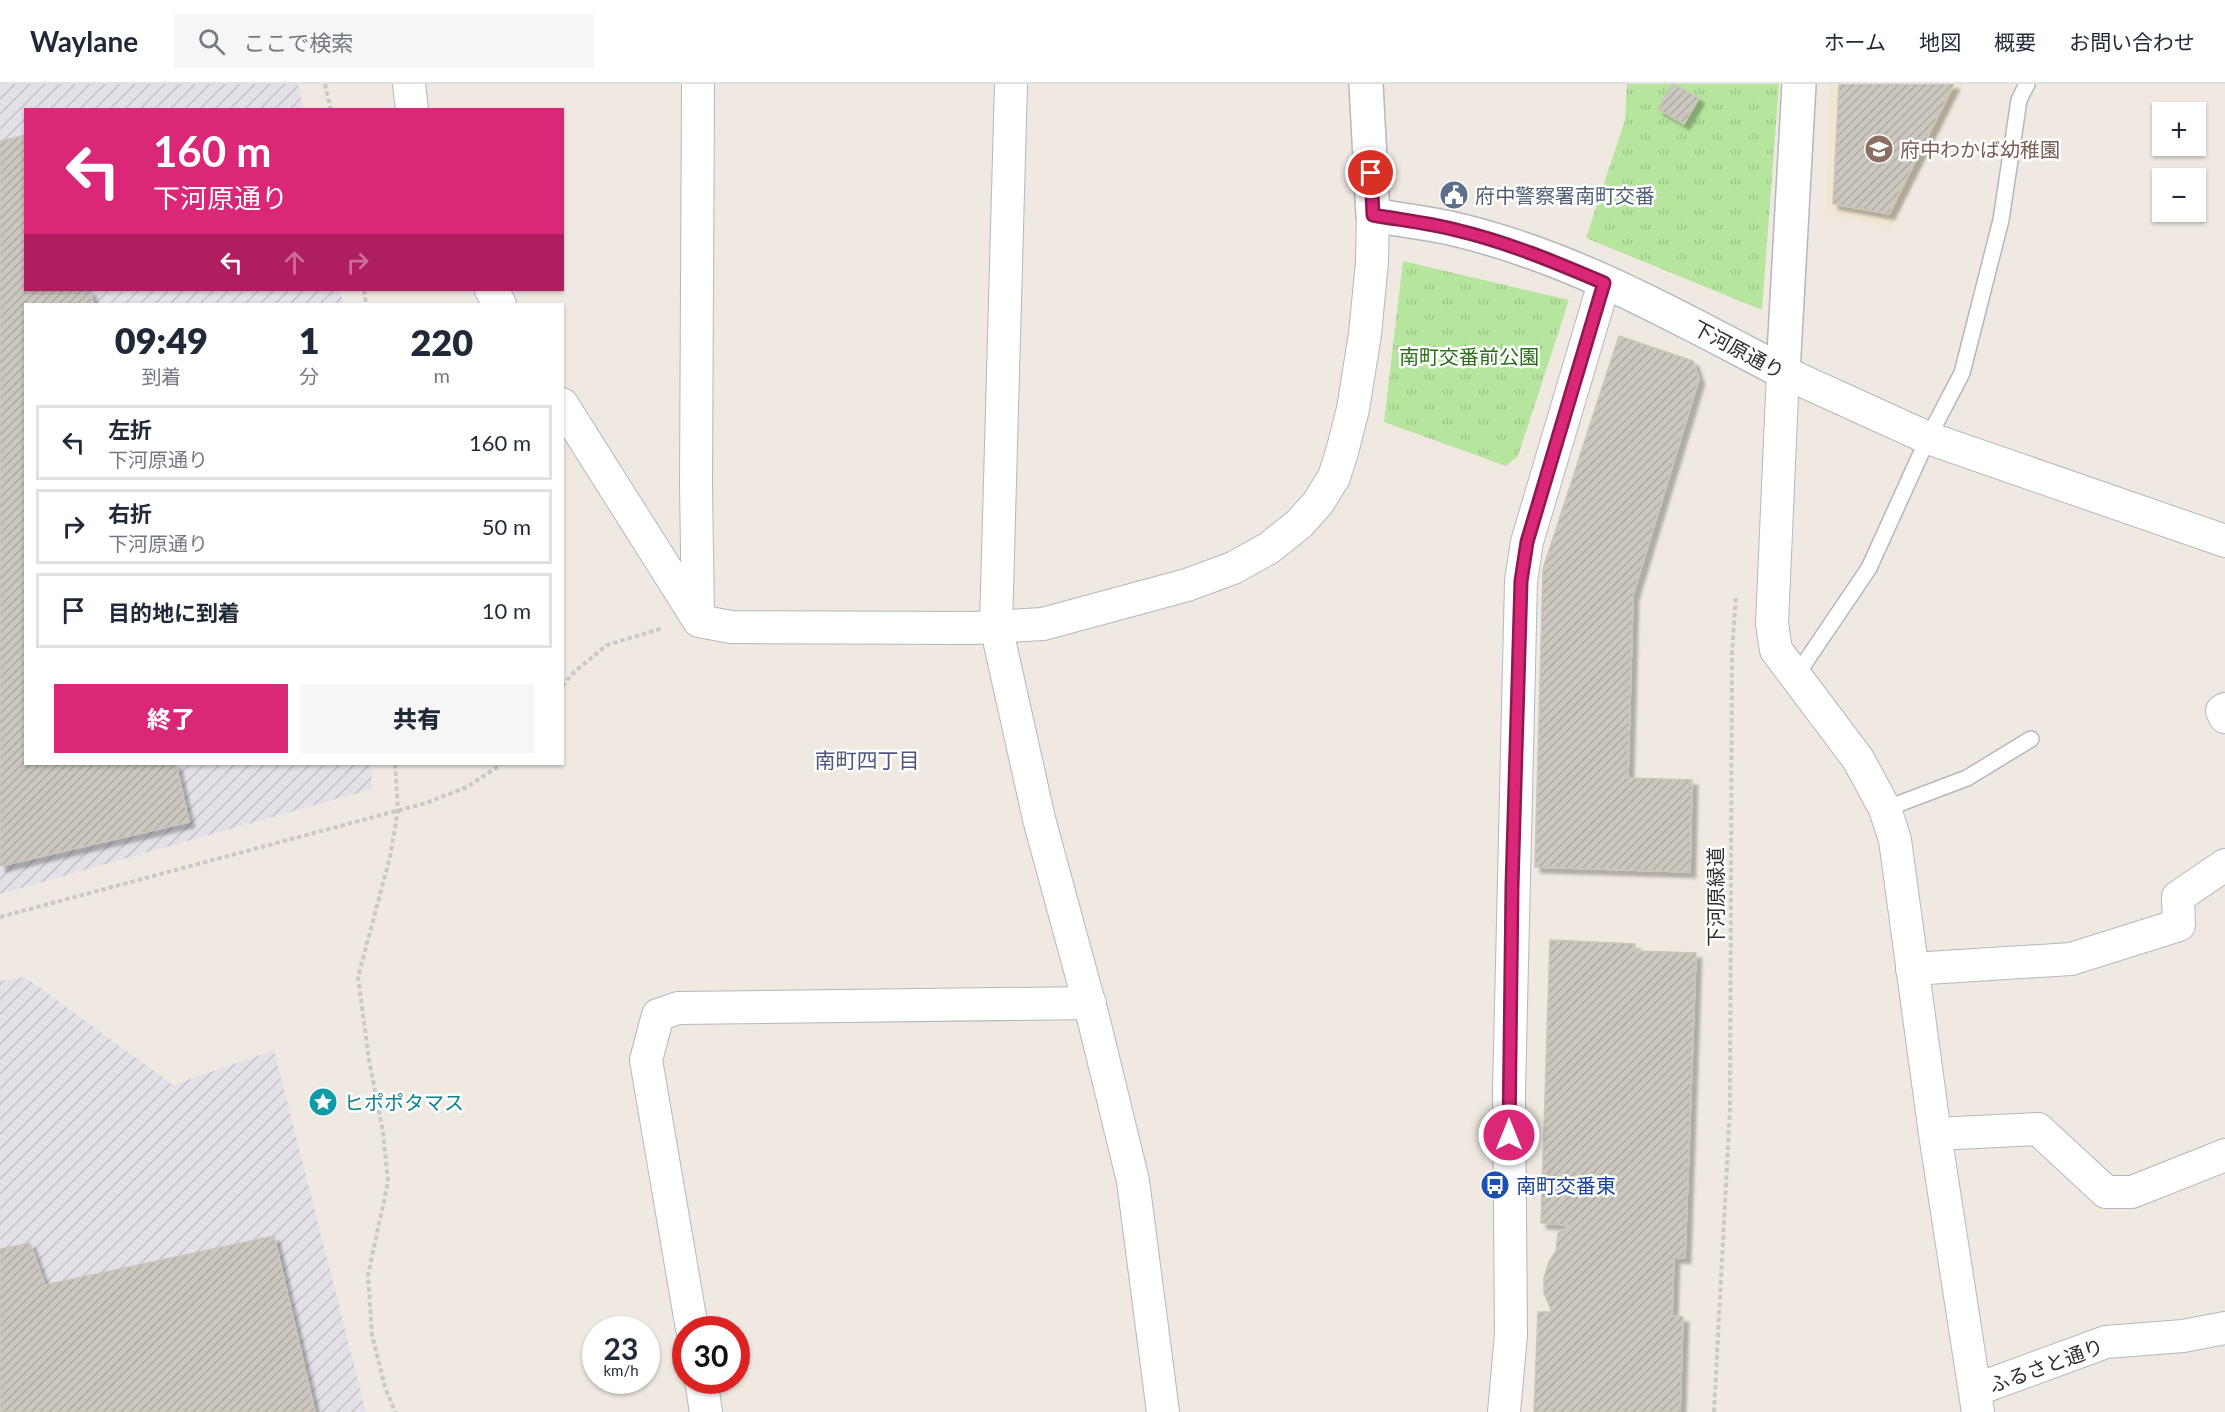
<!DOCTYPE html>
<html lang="ja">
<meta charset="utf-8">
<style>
:root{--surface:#fff;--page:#f6f6f7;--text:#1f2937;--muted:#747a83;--line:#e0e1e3;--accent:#db2777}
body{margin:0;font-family:Lato,"Noto Sans JP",sans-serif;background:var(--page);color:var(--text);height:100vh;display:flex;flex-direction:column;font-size:22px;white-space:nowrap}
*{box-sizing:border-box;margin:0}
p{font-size:20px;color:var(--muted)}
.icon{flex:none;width:33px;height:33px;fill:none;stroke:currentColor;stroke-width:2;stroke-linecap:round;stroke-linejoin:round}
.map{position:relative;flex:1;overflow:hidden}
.details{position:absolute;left:24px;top:219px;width:540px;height:462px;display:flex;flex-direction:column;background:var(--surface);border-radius:0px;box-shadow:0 2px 4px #0004}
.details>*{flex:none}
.guide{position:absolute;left:24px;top:24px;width:540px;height:183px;border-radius:0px;box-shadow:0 2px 4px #0004;background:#db2777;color:#fff;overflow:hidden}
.controls{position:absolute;left:2152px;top:18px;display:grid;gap:12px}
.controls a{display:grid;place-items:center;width:54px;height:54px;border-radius:0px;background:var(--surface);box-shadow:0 2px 4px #0004;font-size:30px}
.speed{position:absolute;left:582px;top:1232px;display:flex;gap:12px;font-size:30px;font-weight:700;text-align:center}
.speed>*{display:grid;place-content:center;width:78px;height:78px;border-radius:50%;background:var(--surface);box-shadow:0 2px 4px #0004;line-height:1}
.speed small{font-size:15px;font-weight:400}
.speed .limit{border:9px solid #d22;background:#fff;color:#111}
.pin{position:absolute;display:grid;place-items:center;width:51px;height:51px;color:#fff;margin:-26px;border:3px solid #fff;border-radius:50%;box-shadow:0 2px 6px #0007}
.me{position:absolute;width:66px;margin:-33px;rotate:0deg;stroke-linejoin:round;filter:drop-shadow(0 0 4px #0008)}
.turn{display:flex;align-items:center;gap:21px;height:126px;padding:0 30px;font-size:27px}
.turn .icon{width:78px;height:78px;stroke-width:2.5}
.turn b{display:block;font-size:42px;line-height:51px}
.lanes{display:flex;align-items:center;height:57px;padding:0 30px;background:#0003;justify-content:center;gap:30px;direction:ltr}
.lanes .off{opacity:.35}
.eta{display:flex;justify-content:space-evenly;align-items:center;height:102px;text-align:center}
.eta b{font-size:36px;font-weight:800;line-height:42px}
.action{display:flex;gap:12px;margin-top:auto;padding:12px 30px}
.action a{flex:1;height:69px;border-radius:0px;background:var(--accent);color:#fff;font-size:24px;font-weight:800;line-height:69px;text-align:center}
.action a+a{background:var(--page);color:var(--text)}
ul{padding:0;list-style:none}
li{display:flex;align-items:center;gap:18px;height:75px;margin:0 12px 9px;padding:0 18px;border:3px solid var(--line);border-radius:0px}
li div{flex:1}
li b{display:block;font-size:22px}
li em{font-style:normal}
header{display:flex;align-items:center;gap:36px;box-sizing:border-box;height:84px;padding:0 30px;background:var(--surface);border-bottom:2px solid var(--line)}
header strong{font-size:28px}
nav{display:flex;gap:33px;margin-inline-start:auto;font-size:21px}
.search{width:420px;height:54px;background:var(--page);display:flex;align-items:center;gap:15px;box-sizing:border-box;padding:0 21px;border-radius:0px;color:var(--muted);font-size:22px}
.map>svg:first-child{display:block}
</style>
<header>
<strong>Waylane</strong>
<div class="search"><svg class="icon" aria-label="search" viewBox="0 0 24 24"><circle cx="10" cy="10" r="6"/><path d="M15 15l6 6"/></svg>ここで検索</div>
<nav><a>ホーム</a><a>地図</a><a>概要</a><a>お問い合わせ</a></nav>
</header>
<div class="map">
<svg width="2225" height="1328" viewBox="0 0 2225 1328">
<defs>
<pattern id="industrial-furrows" width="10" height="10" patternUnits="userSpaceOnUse" patternTransform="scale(1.5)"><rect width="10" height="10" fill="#e3e1e8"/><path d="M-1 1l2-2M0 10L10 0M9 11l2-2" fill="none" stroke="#c3c1c7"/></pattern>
<pattern id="park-tufts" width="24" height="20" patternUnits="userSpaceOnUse" patternTransform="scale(1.5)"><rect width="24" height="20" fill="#b6e59e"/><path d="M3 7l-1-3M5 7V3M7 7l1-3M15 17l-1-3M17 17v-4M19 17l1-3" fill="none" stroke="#9dc588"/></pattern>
<pattern id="building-hatch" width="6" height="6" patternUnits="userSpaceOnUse" patternTransform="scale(1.5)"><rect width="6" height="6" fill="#cbc7bf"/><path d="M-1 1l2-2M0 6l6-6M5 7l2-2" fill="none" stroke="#afaba4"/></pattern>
<filter id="shadow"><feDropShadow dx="5.5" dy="5.5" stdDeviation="1.5" flood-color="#0004"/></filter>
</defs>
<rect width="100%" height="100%" fill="#efe9e1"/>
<g fill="url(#industrial-furrows)">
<path d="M0,0H298L303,25L26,26V206H340L343,220H26V680H371L372,705L0,810Z"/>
<path d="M25,893L173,1001L274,966L366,1328H0V897Z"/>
</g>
<path fill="#f0e6d1" d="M1830,0H1963L1891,143L1825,130Z"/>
<g fill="url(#park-tufts)">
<path d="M1627,0H1779L1762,226L1586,154L1625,36Z"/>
<path d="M1403,177L1569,216L1518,372L1506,382L1384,338Z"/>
</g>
<g fill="url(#building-hatch)" stroke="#cbc5ba" stroke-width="1.5" filter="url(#shadow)">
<path d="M1673,0L1699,14L1684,40L1658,25Z"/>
<path d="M1839,0H1954L1889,130L1833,120Z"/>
<path d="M26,51V206H90L93,220H26V680H176L189,738L0,782V57Z"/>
<path d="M1619,252L1693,277L1699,295L1633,511L1628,694L1692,696L1690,788L1535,783L1543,485Z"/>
<path d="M1550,856L1635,860V867L1696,869L1685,1174L1674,1173L1672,1232L1683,1233L1680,1328H1534L1538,1228H1552L1544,1209V1194L1549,1178L1556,1167L1558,1150L1569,1141L1541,1139Z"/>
<path d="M274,1152L315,1328H0V1165L30,1159L45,1201Z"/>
</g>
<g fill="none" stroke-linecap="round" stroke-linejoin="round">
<g stroke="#b4b7c1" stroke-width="18">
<g id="service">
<path d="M1796,592L1869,484L1928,354L1962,289L2001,136L2019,16L2027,0"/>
<path d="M1885,725L1967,694L2031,655"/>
</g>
</g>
<g stroke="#b4b7c1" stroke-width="34">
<g id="minor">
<path d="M409,0L412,26"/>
<path d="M698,0L696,402L698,533"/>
<path d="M1011,0L996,542L1039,735L1094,937L1133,1097L1163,1328"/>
<path d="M491,206L500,220"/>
<path d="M562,320L699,537L731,543L973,544L1043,540L1187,501L1233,484L1269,464L1299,440L1318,419L1334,393L1342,368L1353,325L1365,250L1372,178L1373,131"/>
<path d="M2225,625L2222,627L2225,633"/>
<path d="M1912,885L2071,875L2179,841L2178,813L2225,781"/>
<path d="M1935,1050L2038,1045L2106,1108H2132L2225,1071"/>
<path d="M692,1245L646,976L658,931L678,924L1090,919"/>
<path d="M701,1296L706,1328"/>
<path d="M1975,1306L2106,1258L2183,1252L2225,1244"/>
<path d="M1504,1328L1511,1251L1509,1007L1521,497L1527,458L1604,199"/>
<path d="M1978,1328L1935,1050L1895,756L1885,725L1858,675L1776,566L1772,540L1783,288L1928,354L2225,457"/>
</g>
</g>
<g stroke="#b4b7c1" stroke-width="36">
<path id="tertiary" d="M1366,0L1373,131C1400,136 1428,139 1454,145C1571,172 1678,233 1783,288L1799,0"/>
</g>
<g stroke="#c9c9c9" stroke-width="4" stroke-dasharray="4.5 3" stroke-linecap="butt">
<path d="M325,0L331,26"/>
<path d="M364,206L366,220"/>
<path d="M562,602L574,588L607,561L663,544"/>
<path d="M395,680L398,726L390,773L358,893L369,976L383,1048L388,1098L368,1191L372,1251L385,1303L395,1328"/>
<path d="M0,833L426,719L467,703L502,680"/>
<path d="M1714,1328L1730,1024L1732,568L1736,511"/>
</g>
<use href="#service" stroke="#fff" stroke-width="15"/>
<use href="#minor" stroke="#fff" stroke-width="32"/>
<use href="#tertiary" stroke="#fff" stroke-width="33"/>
</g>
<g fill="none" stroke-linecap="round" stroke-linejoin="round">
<g stroke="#8e194d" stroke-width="15">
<path id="route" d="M1371,89L1373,131C1401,136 1429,139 1456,146C1507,158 1555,178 1604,199L1527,458L1521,497L1512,802L1509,1051"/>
</g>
<use href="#route" stroke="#db2777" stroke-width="10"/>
</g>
<defs>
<g id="school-disc" transform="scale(1.5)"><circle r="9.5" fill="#8d6e63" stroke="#fff"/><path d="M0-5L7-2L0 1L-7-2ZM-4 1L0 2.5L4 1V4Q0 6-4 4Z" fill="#fff"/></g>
<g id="civic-disc" transform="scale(1.5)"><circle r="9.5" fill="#5c6f8a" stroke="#fff"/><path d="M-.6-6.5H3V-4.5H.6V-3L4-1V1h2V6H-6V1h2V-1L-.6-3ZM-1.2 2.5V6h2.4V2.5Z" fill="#fff"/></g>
<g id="sight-disc" transform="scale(1.5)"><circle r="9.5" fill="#0f9aa8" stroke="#fff"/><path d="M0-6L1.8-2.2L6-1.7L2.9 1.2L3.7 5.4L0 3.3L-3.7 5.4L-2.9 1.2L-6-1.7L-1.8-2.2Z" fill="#fff"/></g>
<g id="bus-disc" transform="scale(1.5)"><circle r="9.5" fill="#1a4fb4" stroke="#fff"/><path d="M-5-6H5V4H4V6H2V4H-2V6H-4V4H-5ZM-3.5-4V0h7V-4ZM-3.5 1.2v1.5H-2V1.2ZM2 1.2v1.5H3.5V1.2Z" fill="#fff"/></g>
</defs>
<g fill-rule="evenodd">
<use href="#school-disc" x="1879" y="65"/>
<use href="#civic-disc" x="1454" y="111"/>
<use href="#sight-disc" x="323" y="1018"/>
<use href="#bus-disc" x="1495" y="1101"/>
</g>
<g text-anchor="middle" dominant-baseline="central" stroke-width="5" stroke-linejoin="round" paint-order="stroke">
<g font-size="20" fill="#785e54" stroke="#fff" text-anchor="start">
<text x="1900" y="65">府中わかば幼稚園</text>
</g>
<g font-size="20" fill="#4e5e75" stroke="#fff" text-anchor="start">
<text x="1475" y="111">府中警察署南町交番</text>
</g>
<g font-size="20" fill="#2e2e2e" stroke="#fff">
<text transform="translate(1739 265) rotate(28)">下河原通り</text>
<text transform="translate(1715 813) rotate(-90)">下河原緑道</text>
<text transform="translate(2046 1281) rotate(-20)">ふるさと通り</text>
</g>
<g font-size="20" fill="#2c6e1b" stroke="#fff">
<text x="1469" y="272">南町交番前公園</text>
</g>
<g font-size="20" fill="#0d838f" stroke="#fff" text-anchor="start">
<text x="344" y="1018">ヒポポタマス</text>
</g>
<g font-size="20" fill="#164399" stroke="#fff" text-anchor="start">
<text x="1516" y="1101">南町交番東</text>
</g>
<g font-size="21" fill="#4d5680" stroke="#fff">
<text x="867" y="675">南町四丁目</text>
</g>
</g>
</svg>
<div class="controls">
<a>+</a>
<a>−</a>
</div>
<div class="speed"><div>23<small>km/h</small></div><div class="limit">30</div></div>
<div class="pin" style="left:1371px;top:89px;background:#d93025"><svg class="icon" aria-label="arrive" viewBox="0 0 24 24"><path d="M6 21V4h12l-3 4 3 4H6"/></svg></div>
<svg class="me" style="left:1509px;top:1051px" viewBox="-20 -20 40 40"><circle r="17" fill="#db2777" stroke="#fff" stroke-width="3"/><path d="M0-11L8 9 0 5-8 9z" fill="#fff"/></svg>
<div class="guide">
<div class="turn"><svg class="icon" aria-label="left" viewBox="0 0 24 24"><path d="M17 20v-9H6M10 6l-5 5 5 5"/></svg><div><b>160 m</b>下河原通り</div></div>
<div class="lanes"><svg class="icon" aria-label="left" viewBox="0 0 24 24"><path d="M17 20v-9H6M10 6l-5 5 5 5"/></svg><svg class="icon off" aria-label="ahead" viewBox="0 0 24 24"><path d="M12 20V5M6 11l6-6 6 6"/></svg><svg class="icon off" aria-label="right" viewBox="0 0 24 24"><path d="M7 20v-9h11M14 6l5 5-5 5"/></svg></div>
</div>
<section class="details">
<div class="eta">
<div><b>09:49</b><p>到着</p></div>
<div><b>1</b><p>分</p></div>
<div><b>220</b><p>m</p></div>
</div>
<ul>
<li><svg class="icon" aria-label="left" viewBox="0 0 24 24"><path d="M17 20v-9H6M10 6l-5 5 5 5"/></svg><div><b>左折</b><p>下河原通り</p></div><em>160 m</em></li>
<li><svg class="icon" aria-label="right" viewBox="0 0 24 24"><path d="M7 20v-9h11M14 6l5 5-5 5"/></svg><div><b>右折</b><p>下河原通り</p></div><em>50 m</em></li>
<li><svg class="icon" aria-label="arrive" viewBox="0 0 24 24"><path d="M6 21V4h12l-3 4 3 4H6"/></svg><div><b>目的地に到着</b></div><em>10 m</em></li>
</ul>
<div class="action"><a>終了</a><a>共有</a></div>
</section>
</div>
